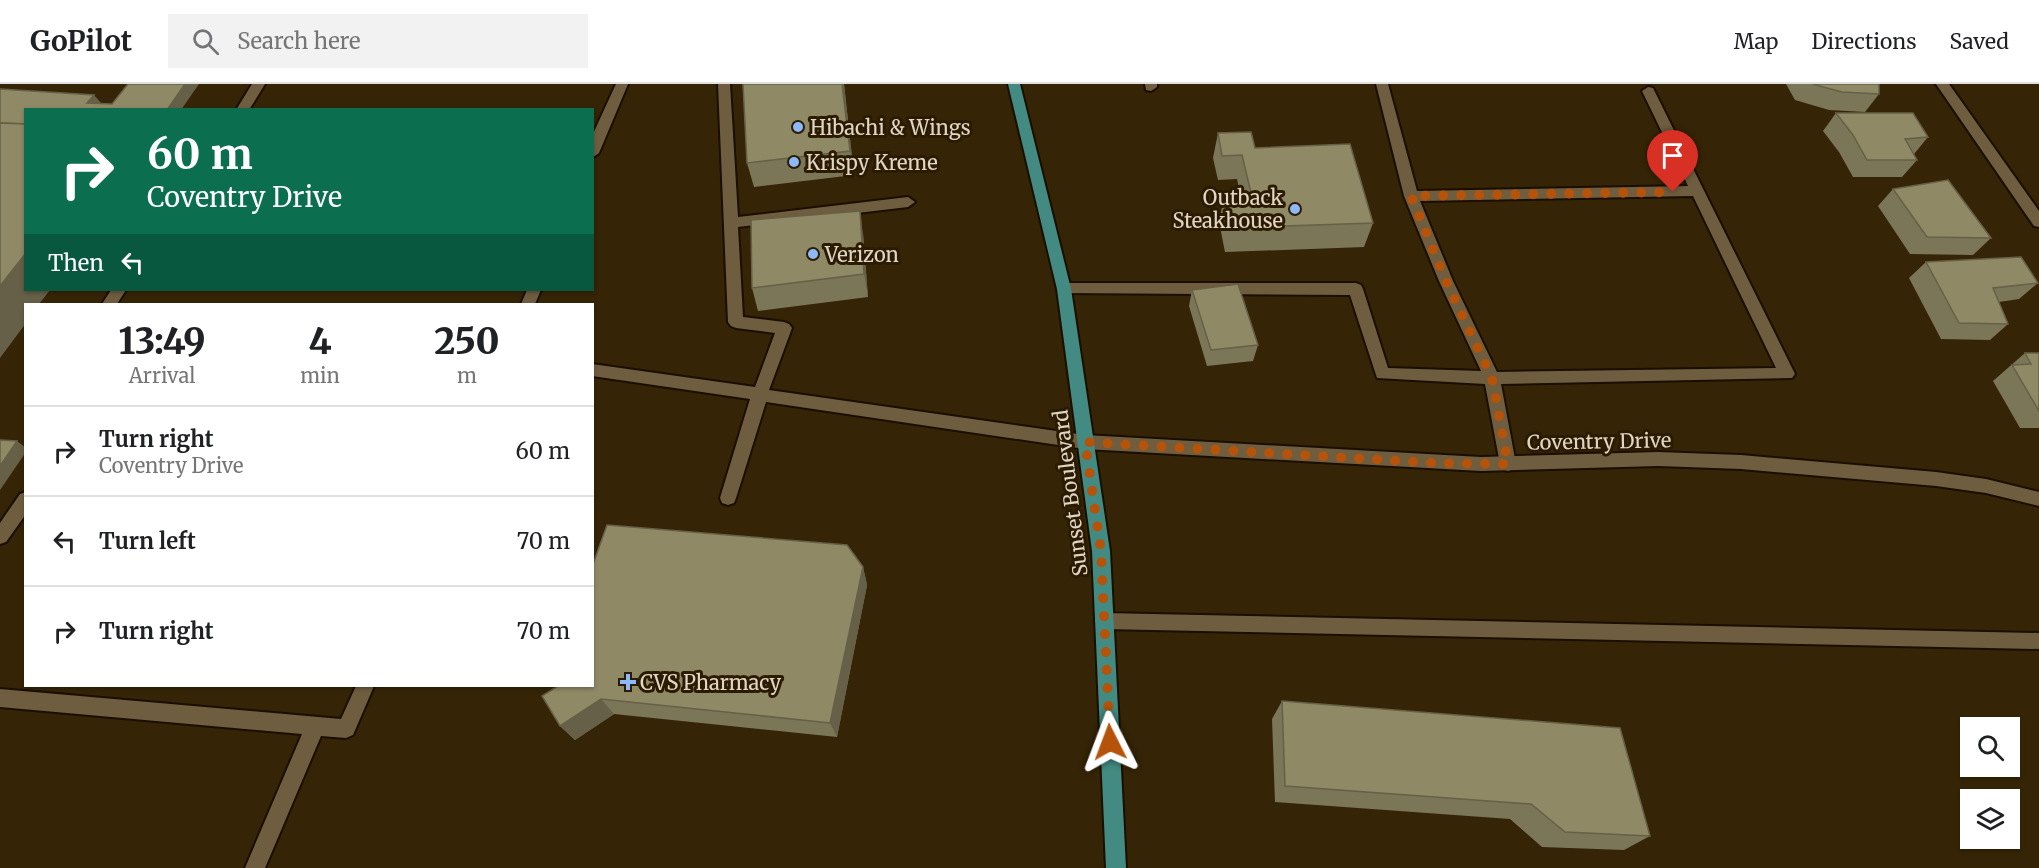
<!DOCTYPE html>
<style>
:root{--surface:#fff;--page:#f2f2f2;--text:#202124;--muted:#757577;--line:#e0e0e0}
body{margin:0;font-family:Merriweather,serif;background:var(--page);color:var(--text);height:100vh;display:flex;flex-direction:column;font-size:22px;white-space:nowrap}
*{box-sizing:border-box;margin:0}
p{font-size:20px;color:var(--muted)}
.icon{flex:none;width:33px;height:33px;fill:none;stroke:currentColor;stroke-width:2;stroke-linecap:round;stroke-linejoin:round}
.map{position:relative;flex:1;overflow:hidden}
.sheet{position:absolute;left:24px;top:219px;width:570px;height:384px;display:flex;flex-direction:column;background:var(--surface);border-radius:0px;box-shadow:0 2px 4px #0004}
.sheet>*{flex:none}
.hud{position:absolute;left:24px;top:24px;width:570px;height:183px;border-radius:0px;box-shadow:0 2px 4px #0004;background:#0b6e4f;color:#fff;overflow:hidden}
.tools{position:absolute;left:1960px;top:633px;display:grid;gap:12px}
.tools a{display:grid;place-items:center;width:60px;height:60px;border-radius:0px;background:var(--surface);box-shadow:0 2px 4px #0004;font-size:30px}
.pin{position:absolute;display:grid;place-items:center;width:51px;height:51px;color:#fff;margin:-62px -26px;border-radius:50% 50% 50% 0;rotate:-45deg;box-shadow:0 0 6px #0007}
.pin .icon{rotate:45deg}
.me{position:absolute;width:66px;margin:-33px;rotate:357deg;stroke-linejoin:round;filter:drop-shadow(0 0 4px #0008)}
.turn{display:flex;align-items:center;gap:21px;height:126px;padding:0 24px;font-size:27px}
.turn .icon{width:78px;height:78px;stroke-width:2.5}
.turn b{display:block;font-size:42px;line-height:51px}
.then{display:flex;align-items:center;height:57px;padding:0 24px;background:#0003;gap:12px;font-size:22px}
.eta{display:flex;justify-content:space-evenly;align-items:center;height:102px;text-align:center}
.eta b{font-size:36px;font-weight:800;line-height:42px}
ul{padding:0;list-style:none}
li{display:flex;align-items:center;gap:18px;height:90px;padding:0 24px;border-top:2px solid var(--line)}
li div{flex:1}
li b{display:block;font-size:22px}
li em{font-style:normal}
header{display:flex;align-items:center;gap:36px;box-sizing:border-box;height:84px;padding:0 30px;background:var(--surface);border-bottom:2px solid var(--line)}
header strong{font-size:28px}
nav{display:flex;gap:33px;margin-inline-start:auto;font-size:21px}
.search{width:420px;height:54px;background:var(--page);display:flex;align-items:center;gap:15px;box-sizing:border-box;padding:0 21px;border-radius:0px;color:var(--muted);font-size:22px}
.map>svg:first-child{display:block}
</style>
<header>
<strong>GoPilot</strong>
<div class="search"><svg class="icon" aria-label="search" viewBox="0 0 24 24"><circle cx="10" cy="10" r="6"/><path d="M15 15l6 6"/></svg>Search here</div>
<nav><a>Map</a><a>Directions</a><a>Saved</a></nav>
</header>
<div class="map">
<svg width="2039" height="784" viewBox="0 0 2039 784">
<rect width="100%" height="100%" fill="#352506"/>
<g fill="none" stroke-linecap="round" stroke-linejoin="round">
<g stroke="#1a0e00" stroke-width="4">
<g id="service">
<path d="M252,0H265L249,26H236Z"/>
<path d="M616,0H628L599,69L592,74V52Z"/>
<path d="M718,0H730L738,133L908,113L915,118L908,123L738,143L743,233L784,238L789,240L792,244L769,306L1085,351L1091,353L1093,358L1091,363L1085,365L766,318L736,414L734,419L728,421L722,419L720,414L750,315L592,292V280L755,303L775,249L736,244L731,242L728,238Z"/>
<path d="M1145,0H1157V3L1151,7L1146,6Z"/>
<path d="M1376,0H1388L1417,107L1688,102L1642,7L1648,3L1653,4L1795,290L1792,294L1501,300L1516,380L1514,385L1508,387L1502,385L1500,380L1485,300L1377,294L1350,211L1059,209L1057,205L1059,201L1064,199H1356L1361,201L1363,205L1388,284L1481,287L1439,197L1404,112ZM1693,112L1776,284L1497,288L1453,197L1420,117Z"/>
<path d="M111,206H126L117,220H102Z"/>
<path d="M527,206H541L535,220H521Z"/>
<path d="M26,408V430L6,458L0,460V439L20,410Z"/>
<path d="M1104,529L2039,549V565L1104,545L1098,543L1095,537L1098,531Z"/>
<path d="M356,602H374L353,651L346,654L321,652L265,784H245L302,650L0,623V605L341,635Z"/>
</g>
</g>
<g stroke="#1a0e00" stroke-width="4">
<g id="minor">
<path d="M1936,0H1949L2039,127V143L2034,142Z"/>
<path d="M1085,351L1481,373L1658,368L1741,371L1936,388L1986,395L2039,408V422L1986,409L1936,402L1741,385L1658,382L1481,387L1085,365L1079,363L1077,358L1079,353Z"/>
</g>
</g>
<g stroke="#1a0e00" stroke-width="4">
<path id="primary" d="M1008,0H1020L1071,205L1110,467L1126,784H1106L1092,467L1057,205Z"/>
</g>
<use href="#service" fill="#6f5d3f" fill-rule="evenodd"/>
<use href="#minor" fill="#6f5d3f" fill-rule="evenodd"/>
<use href="#primary" fill="#438b82" fill-rule="evenodd"/>
</g>
<g fill="#7c7658">
<path d="M743,0H844L854,91L754,103L747,79Z"/>
<path d="M1786,0H1879V10L1865,28L1829,26L1795,16Z"/>
<path d="M1836,29L1928,53L1914,70L1917,76L1902,93H1853L1839,68L1823,47Z"/>
<path d="M1218,49L1255,64L1373,139L1364,163L1225,168L1219,138L1224,114H1241L1237,95L1218,96L1213,74Z"/>
<path d="M1893,105L1991,154L1973,171L1910,170L1878,122Z"/>
<path d="M863,150L868,213L758,227L752,204Z"/>
<path d="M1926,178L2038,199L2019,215L1999,218L2008,240L1990,256L1941,255L1909,194Z"/>
<path d="M1192,206L1258,261L1253,277L1207,282L1189,222Z"/>
<path d="M2025,269H2039V344H2020L1993,297Z"/>
<path d="M863,483L867,501L837,653L614,630L575,656L560,642L542,612Z"/>
<path d="M1282,617L1650,752L1624,766L1542,763L1510,735L1275,718L1272,635Z"/>
</g>
<g fill="#656047">
<path d="M185,0H199L181,26H167Z"/>
<path d="M842,0H844L854,91L850,67Z"/>
<path d="M94,11L102,20L87,19Z"/>
<path d="M860,127L863,150L868,213L864,190Z"/>
<path d="M26,169V206H50L39,220H26V239L0,274V202Z"/>
<path d="M17,357L26,364V368L0,406V382Z"/>
<path d="M863,483L867,501L837,653L830,639Z"/>
<path d="M601,615L614,630L575,656L560,642Z"/>
</g>
<g fill="#908966" stroke="#656047" stroke-width="1.5">
<path d="M128,0H185L167,26H26V40L0,39V5L94,11L87,19L112,20Z"/>
<path d="M743,0H842L850,67L747,79Z"/>
<path d="M1812,0H1879V10L1842,8Z"/>
<path d="M1836,29H1913L1928,53L1905,55L1917,76H1867L1853,51Z"/>
<path d="M0,39L26,40V169L0,202Z"/>
<path d="M1251,48L1255,64L1350,60L1373,139L1230,144L1224,114L1252,113L1242,71L1222,72L1218,49Z"/>
<path d="M1948,96L1991,154L1927,153L1893,105Z"/>
<path d="M860,127L864,190L752,204L751,136Z"/>
<path d="M2021,173L2038,199L1993,204L2008,240L1959,239L1926,178Z"/>
<path d="M1238,200L1258,261L1211,266L1192,206Z"/>
<path d="M2025,269H2039V327L2012,281L2031,280Z"/>
<path d="M0,356L17,357L0,382Z"/>
<path d="M607,441L847,461L863,483L830,639L601,615L560,642L542,612L558,602H592V483Z"/>
<path d="M1282,617L1620,644L1650,752L1565,748L1531,720L1285,702Z"/>
</g>
<g fill="none" stroke-linecap="round" stroke-linejoin="round">
<path stroke="#b45309" stroke-width="10" stroke-dasharray="0 18" d="M1110,658L1101,467L1085,358L1434,379L1508,380L1492,294L1446,197L1411,112L1673,108"/>
</g>
<g fill="#8db9fc" stroke="#2b1b00" stroke-width="2">
<circle cx="798" cy="43" r="6"/>
<circle cx="794" cy="78" r="6"/>
<circle cx="1295" cy="125" r="6"/>
<circle cx="813" cy="170" r="6"/>
<path d="M625 589h6v6h6v6h-6v6h-6v-6h-6v-6h6z"/>
</g>
<g text-anchor="middle" dominant-baseline="central" stroke-width="6" stroke-linejoin="round" paint-order="stroke">
<g font-size="20" fill="#e1d6c6" stroke="#2b1b00" text-anchor="start">
<text x="810" y="43">Hibachi &amp; Wings</text>
<text x="806" y="78">Krispy Kreme</text>
<text x="1283" y="113" text-anchor="end">Outback<tspan x="1283" dy="23">Steakhouse</tspan></text>
<text x="825" y="170">Verizon</text>
<text x="640" y="598">CVS Pharmacy</text>
</g>
<g font-size="20" fill="#e1d6c6" stroke="#2b1b00">
<text transform="translate(1599 357) rotate(-1)">Coventry Drive</text>
<text transform="translate(1070 409) rotate(-97)">Sunset Boulevard</text>
</g>
</g>
</svg>
<div class="tools">
<a><svg class="icon" aria-label="search" viewBox="0 0 24 24"><circle cx="10" cy="10" r="6"/><path d="M15 15l6 6"/></svg></a>
<a><svg class="icon" aria-label="layers" viewBox="0 0 24 24"><path d="M12 4l9 5-9 5-9-5zM3 14l9 5 9-5"/></svg></a>
</div>
<div class="pin" style="left:1673px;top:108px;background:#d93025"><svg class="icon" aria-label="arrive" viewBox="0 0 24 24"><path d="M6 21V4h12l-3 4 3 4H6"/></svg></div>
<svg class="me" style="left:1110px;top:658px" viewBox="-20 -20 40 40"><path d="M0-17L14 15 0 8-14 15z" fill="#b45309" stroke="#fff" stroke-width="4"/></svg>
<div class="hud">
<div class="turn"><svg class="icon" aria-label="right" viewBox="0 0 24 24"><path d="M7 20v-9h11M14 6l5 5-5 5"/></svg><div><b>60 m</b>Coventry Drive</div></div>
<div class="then">Then<svg class="icon" aria-label="left" viewBox="0 0 24 24"><path d="M17 20v-9H6M10 6l-5 5 5 5"/></svg></div>
</div>
<section class="sheet">
<div class="eta">
<div><b>13:49</b><p>Arrival</p></div>
<div><b>4</b><p>min</p></div>
<div><b>250</b><p>m</p></div>
</div>
<ul>
<li><svg class="icon" aria-label="right" viewBox="0 0 24 24"><path d="M7 20v-9h11M14 6l5 5-5 5"/></svg><div><b>Turn right</b><p>Coventry Drive</p></div><em>60 m</em></li>
<li><svg class="icon" aria-label="left" viewBox="0 0 24 24"><path d="M17 20v-9H6M10 6l-5 5 5 5"/></svg><div><b>Turn left</b></div><em>70 m</em></li>
<li><svg class="icon" aria-label="right" viewBox="0 0 24 24"><path d="M7 20v-9h11M14 6l5 5-5 5"/></svg><div><b>Turn right</b></div><em>70 m</em></li>
</ul>
</section>
</div>
